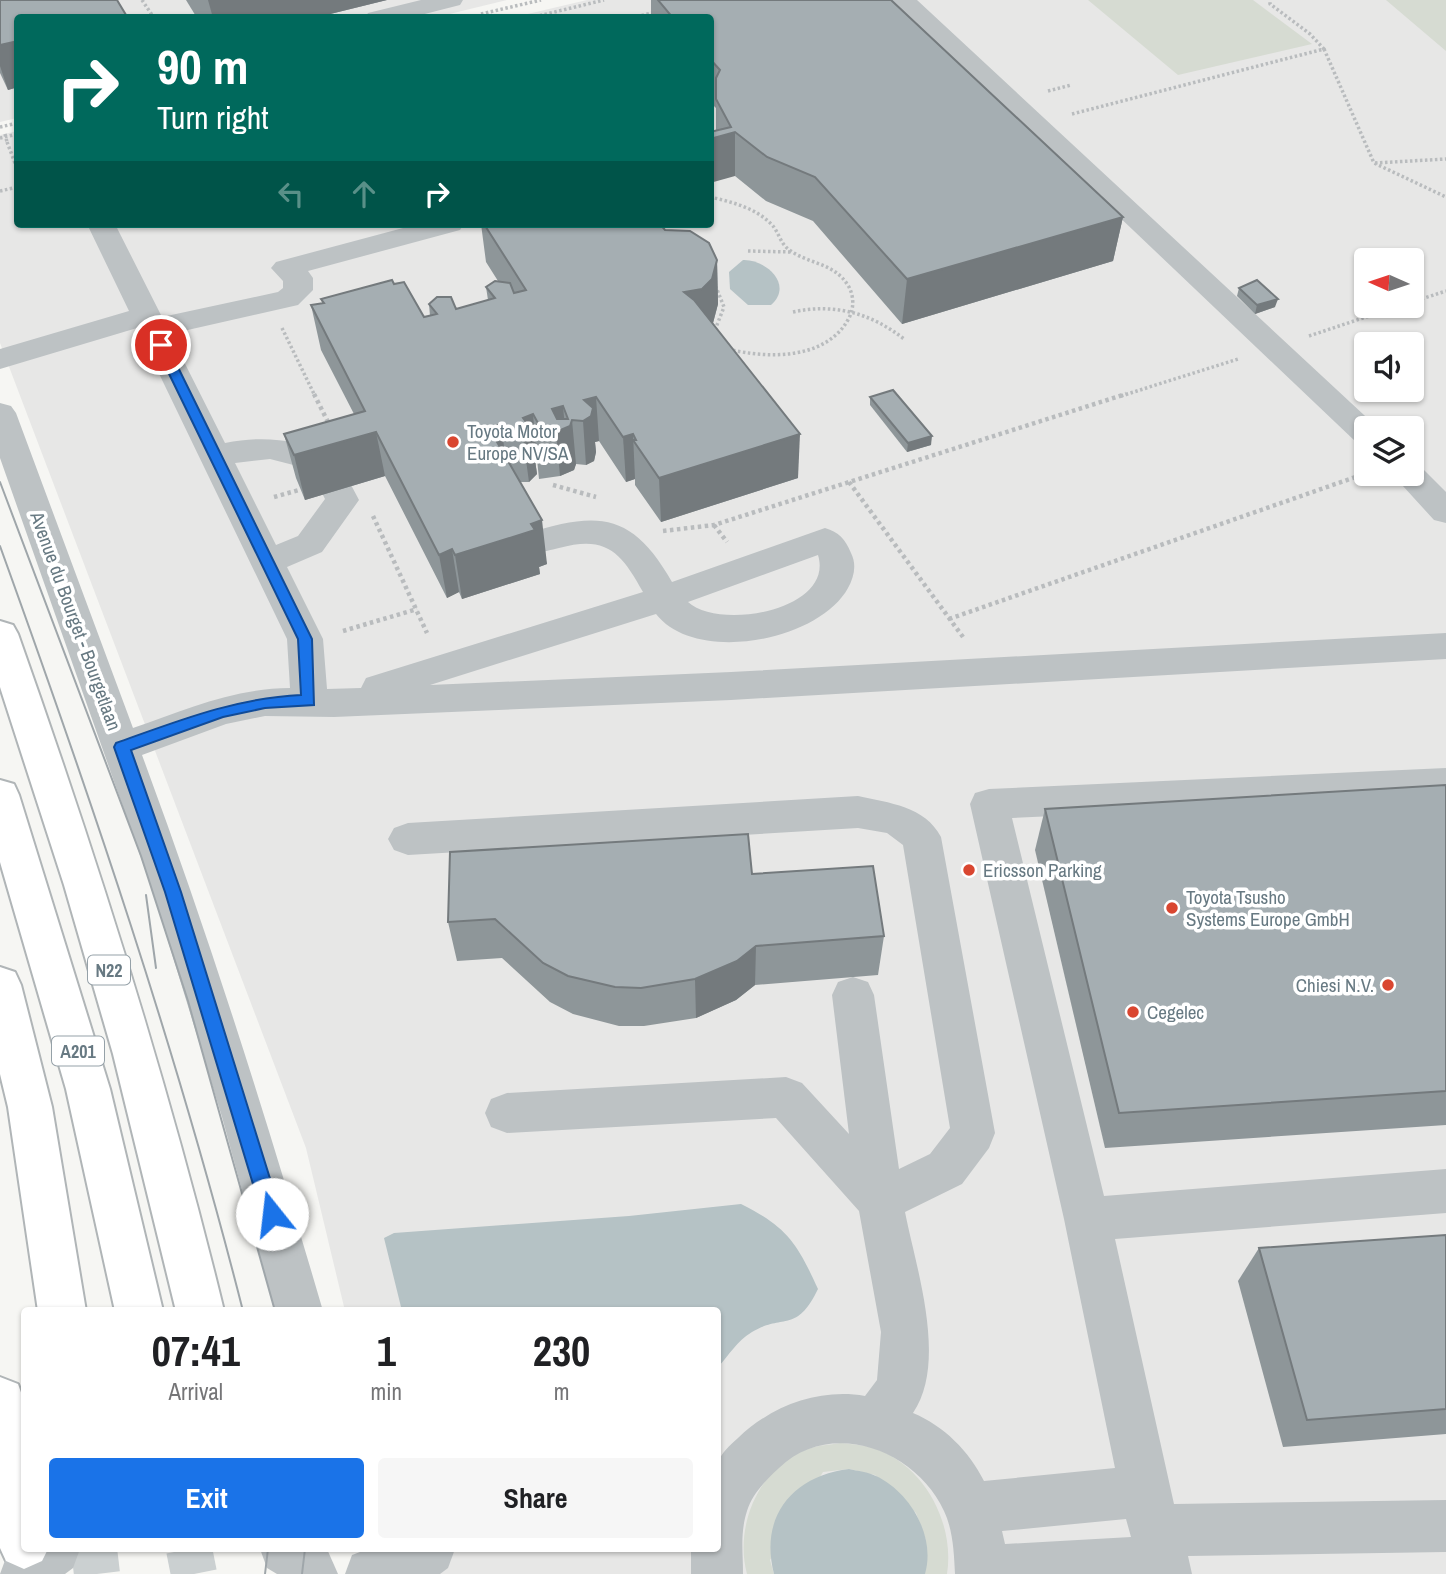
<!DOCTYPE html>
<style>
:root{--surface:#fff;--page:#f6f6f6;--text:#202124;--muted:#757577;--accent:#1a73e8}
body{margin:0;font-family:"Archivo Narrow",sans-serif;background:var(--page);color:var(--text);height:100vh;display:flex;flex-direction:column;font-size:26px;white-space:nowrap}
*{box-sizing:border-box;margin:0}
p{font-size:23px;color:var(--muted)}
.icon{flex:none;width:38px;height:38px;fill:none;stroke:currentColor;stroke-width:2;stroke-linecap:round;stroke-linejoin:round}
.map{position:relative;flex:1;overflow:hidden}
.panel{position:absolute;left:21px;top:1307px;width:700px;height:245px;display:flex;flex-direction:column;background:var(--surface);border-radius:7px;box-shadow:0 2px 5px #0004}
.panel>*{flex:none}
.hud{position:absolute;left:14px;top:14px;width:700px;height:214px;border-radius:7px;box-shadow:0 2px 5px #0004;background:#00695c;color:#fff;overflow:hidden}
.needle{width:46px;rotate:273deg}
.tools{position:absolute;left:1354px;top:248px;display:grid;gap:14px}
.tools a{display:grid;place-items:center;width:70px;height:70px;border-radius:7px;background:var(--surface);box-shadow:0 2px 5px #0004;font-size:35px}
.pin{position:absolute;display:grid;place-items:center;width:60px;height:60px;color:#fff;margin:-30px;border:4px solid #fff;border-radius:50%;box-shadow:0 2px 7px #0007}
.me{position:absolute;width:77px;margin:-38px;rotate:344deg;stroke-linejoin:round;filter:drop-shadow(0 0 5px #0008)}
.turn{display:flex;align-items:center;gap:24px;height:147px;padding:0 28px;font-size:32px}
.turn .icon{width:91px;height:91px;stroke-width:2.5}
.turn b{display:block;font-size:49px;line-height:60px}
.lanes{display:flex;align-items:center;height:66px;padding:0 28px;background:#0003;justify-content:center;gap:35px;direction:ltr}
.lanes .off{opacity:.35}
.eta{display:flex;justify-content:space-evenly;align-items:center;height:119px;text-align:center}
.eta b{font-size:42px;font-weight:800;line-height:49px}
.action{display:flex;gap:14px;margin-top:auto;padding:14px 28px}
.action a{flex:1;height:80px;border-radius:7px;background:var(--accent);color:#fff;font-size:28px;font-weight:800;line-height:80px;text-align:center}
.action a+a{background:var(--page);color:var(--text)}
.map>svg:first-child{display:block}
</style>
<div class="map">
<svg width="1446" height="1574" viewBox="0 0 1446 1574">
<rect width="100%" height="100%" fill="#f6f6f3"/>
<g fill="#e7e7e6" fill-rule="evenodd">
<path d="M0,0H507L433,18H18L17,118L0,122Z"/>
<path d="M587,0H1446V1574H408L402,1549H718V1311H345L306,1148L0,343V135L17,131L18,224H710V18L515,17ZM1367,261H1412V306H1367ZM1367,345H1412V390H1367ZM1367,429H1412V474H1367Z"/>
</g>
<g fill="#d6dbd2">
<path d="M1088,0H1253L1312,44L1178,75Z"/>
<path d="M1386,0H1446V51Z"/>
<path d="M840,1443C851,1444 863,1445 873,1448C924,1464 955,1523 947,1574H925L926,1540L916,1513L875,1475L849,1469L823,1472L770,1560L774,1574H747C734,1526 759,1466 808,1449C818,1445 830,1445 840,1443Z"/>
</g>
<g fill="#b5c2c5">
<path d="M743,260C766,259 794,285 771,305H748L730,289L729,272Z"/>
<path d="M741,1204C787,1227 797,1243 818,1289C796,1334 784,1313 752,1332C736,1342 730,1354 718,1367V1311H402L384,1238L394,1233L629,1216Z"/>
<path d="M849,1469C858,1471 868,1472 876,1476C910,1492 936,1536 925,1574H774C759,1516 793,1476 849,1469Z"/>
</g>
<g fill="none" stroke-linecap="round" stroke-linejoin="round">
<g stroke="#cbd0d1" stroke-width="46" stroke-dasharray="46 24" stroke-linecap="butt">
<path d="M94,1549L97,1574"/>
<path d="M189,1549L194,1574"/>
</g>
<g stroke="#b0b5b7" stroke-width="4">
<g id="highway">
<path d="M0,621L13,625L18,634C97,857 168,1081 224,1311H176L113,1054L64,885L0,687Z"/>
<path d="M0,780L14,784L19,795L110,1089L163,1311H115L66,1089L0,862Z"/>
<path d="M0,967L15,972L21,985L52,1107L86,1311H38L8,1107L0,1074Z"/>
<path d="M0,1377L18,1384L24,1401V1549H48L42,1561L24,1569L6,1561L0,1548Z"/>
</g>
</g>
<g stroke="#b9bcbe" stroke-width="3.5" stroke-dasharray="2.5 2.5" stroke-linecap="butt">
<path d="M142,0L154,18"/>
<path d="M481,14L541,0"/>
<path d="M530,18L604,0"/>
<path d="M632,18L655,12"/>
<path d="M1324,49L1374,163L1446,197"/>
<path d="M1048,91L1071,85"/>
<path d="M1072,114L1324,49L1310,34L1270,4V0"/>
<path d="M0,127L18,123"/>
<path d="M0,138L18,134"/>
<path d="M7,142L18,171"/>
<path d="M1375,163L1446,159"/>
<path d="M0,191L18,187"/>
<path d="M710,197C732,202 757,208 773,226C778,232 781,243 787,248C807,265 834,261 849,287C854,297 854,308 849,318C827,360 768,359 728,349"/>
<path d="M748,251L791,252"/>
<path d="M1412,302L1446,291"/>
<path d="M793,312C834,303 871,313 904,339"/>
<path d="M282,328L315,396"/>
<path d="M715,330L724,307L716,287"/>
<path d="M1309,336L1399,306"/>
<path d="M1121,396L1238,359"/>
</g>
<g stroke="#b9bcbe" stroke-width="4.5" stroke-dasharray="3.5 3.5" stroke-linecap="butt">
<path d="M314,394L329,424"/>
<path d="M849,482L963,637"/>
<path d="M553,485L596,497"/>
<path d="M274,497L299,490"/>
<path d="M373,516L427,633"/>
<path d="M714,525L727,542"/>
<path d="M663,531L714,525L1126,394"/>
<path d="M949,619L1367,473"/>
<path d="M343,631L417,609"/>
</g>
<g fill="#bdc2c4" fill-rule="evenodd">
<path d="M421,0H463L460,5L409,18H365L368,13Z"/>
<path d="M891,0H917L1378,428L1367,429V445L1356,442Z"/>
<path d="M87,224H115L162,317L278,292L283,288V281L271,268L276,262L418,224H464L460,230L308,271L313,278V290L298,305L170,334L225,443C264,435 295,440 333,453L342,469L338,477L326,480L314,477L309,469L270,459L235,463L276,545L298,536L325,499L321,491L326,483L338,480L350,483L359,500L322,552L287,567L323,639L327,689L361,688L366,678L643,592C621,552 606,535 559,548C546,551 539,554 526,550L521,542L526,534C598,511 632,512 672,582L825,528C839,532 845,539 851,553C857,565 854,577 848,588C819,641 696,665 656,614L430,685L731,672L1446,633V659L731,700L334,717L265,716L226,724L142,755C210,938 268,1123 323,1311H275L222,1117L153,892L0,458V403L11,406L16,413L133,728C184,710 235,688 290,688L287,639L137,328L0,369V349L129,311ZM818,555C835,610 719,631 688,602Z"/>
<path d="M1412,464L1420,466L1446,492V523L1434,520L1392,474H1412Z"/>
<path d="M1446,768V798L1012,818L1104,1196L1446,1169V1213L1115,1239L1174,1504L1446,1500V1552L1188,1556L1192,1574H955C954,1553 953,1530 944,1511C916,1450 831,1418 779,1468C766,1480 752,1494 747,1511C740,1533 743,1551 743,1574H691V1549H718C718,1527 713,1481 718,1463C720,1454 731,1444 738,1438C771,1406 819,1388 865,1396L877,1380L881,1332L859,1211L776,1118L507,1133L491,1127L485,1113L491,1099L507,1093L786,1077L802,1083L849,1134L832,995L838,982L853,977L868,982L874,995L899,1169L930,1154L950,1128L903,845L887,833L858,828L408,855L394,850L388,839L394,828L408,823L858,796C889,803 925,806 941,837L995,1133L989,1148L962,1184L905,1212C916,1268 948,1362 913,1413C944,1426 969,1451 984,1481L1115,1468L1064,1219L970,804L975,793L989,789ZM1126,1519L1131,1537L1005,1544L1002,1531Z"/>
<path d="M24,1540V1549H80L73,1568L65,1574H0L7,1555Z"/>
<path d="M260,1549H327L338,1574H277L267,1568Z"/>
<path d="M368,1549H455L448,1568L440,1574H345L352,1555Z"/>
</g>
<use href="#highway" fill="#fff" fill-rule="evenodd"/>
<g stroke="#9fa6aa" stroke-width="2">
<path d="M0,482L141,856L188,1001L275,1311"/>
<path d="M0,546C91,798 177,1051 243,1311"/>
<path d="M146,895L156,968"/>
<path d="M265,1574L268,1549"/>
<path d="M302,1574L305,1549"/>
</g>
<path stroke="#b9bcbe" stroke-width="3.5" stroke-dasharray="2.5 2.5" stroke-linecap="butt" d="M5,134L7,142"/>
</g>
<g fill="#8e9699">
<path d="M0,0L18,18V87L8,90L0,73Z"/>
<path d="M186,0H387L314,18H197Z"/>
<path d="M651,0H891L1123,217L1113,261L902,324L813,221L766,201L735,176L716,131V108L710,102V18H651Z"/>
<path d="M481,224H664V228L665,230L717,260L718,304L713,323L798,478L661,522L635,485V479L626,482L599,441L595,442L596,452L594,461L586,465L576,464L574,470L560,476L539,479L537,459L535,460L537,474L529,482H520L547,564L539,567L540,574L462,599L459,592L447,598L385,476L305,500L296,478L284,434L354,414L321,350L311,305L322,303L321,299L394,284L424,317L430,316L429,304L456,309L488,300L486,287L498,281L486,262Z"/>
<path d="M1239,288L1275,307L1255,314L1237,296Z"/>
<path d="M870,397L931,445L907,452L870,405Z"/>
<path d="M1446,785V1125L1105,1148L1035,850L1045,809Z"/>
<path d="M752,874L884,936L878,975L755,985L736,1000L696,1018L644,1026H619L573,1014L550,1002L502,958L457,961L448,922Z"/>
<path d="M1446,1235V1434L1283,1447L1238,1281L1259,1248Z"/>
</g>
<g fill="#747a7d">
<path d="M208,0H387L314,18H213Z"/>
<path d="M18,41V87L8,90L0,66V45Z"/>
<path d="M735,132V176L710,183V139Z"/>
<path d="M1123,217L1113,261L902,324L907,279Z"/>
<path d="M573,224H599L600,248Z"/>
<path d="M717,260L718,304L713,323L684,292Z"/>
<path d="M1278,299L1275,307L1255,314L1257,305Z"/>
<path d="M596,397L599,441L595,442L596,452L594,461L586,465L583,421L584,400Z"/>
<path d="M563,406L565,428L572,420L576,464L574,470L560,476L556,432L552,409Z"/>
<path d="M533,414L537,459L535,460L537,474L529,482L523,438V418Z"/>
<path d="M501,424L507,469L489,428Z"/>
<path d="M376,432L385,476L305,500L294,455Z"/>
<path d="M633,434L635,479L626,482L623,437Z"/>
<path d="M800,434L798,478L661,522L659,478Z"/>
<path d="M932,436L931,445L907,452L908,443Z"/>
<path d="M542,520L547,564L539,567L540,574L462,599L455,555Z"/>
<path d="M452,549L459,592L447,598L439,555Z"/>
<path d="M756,946L755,985L736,1000L696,1018L695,979Z"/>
</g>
<g fill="#a5aeb2" stroke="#747a7d" stroke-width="2" fill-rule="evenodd">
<path d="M0,0H117L126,15L115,18H18V41L0,45Z"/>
<path d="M658,0H891L1123,217L907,279L815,177L767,157L735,132L710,139V132L731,127L716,99V78L720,70L710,59V18H673Z"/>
<path d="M484,224H582L584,227L613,226L612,224H660L665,230L690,231L709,243L717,260L712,279L702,289L684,292L694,300L800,434L659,478L633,440H636L633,434L623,437L596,397L584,400L593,408L591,416L583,421L572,420L570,426L556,432L534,434L538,423L533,414L523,418L532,430L523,438L507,437L501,424L489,428L542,520L531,524L535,530L455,555L452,549L439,555L376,432L294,455L284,434L365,411L311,305L324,303L321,299L392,280L394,284L404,282L424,317L437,314L429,304L437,297H451L456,309L495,298L486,287L495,281L510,283L514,293L526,290ZM563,406L568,419H557L552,409Z"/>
<path d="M1257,280L1278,299L1257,305L1239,288Z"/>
<path d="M893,390L932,436L908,443L870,397Z"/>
<path d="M1446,785V1091L1119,1113L1045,809Z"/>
<path d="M748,834L752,874L873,866L884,936L756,946L737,961L695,979L641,988L615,987L568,976L543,963L495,919L448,922L450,852Z"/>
<path d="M1446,1235V1409L1307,1420L1259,1248Z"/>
</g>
<path fill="#1a73e8" stroke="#114b97" stroke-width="2" d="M161,341L167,345L312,639L314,705L265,708L223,717L131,750L181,892L281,1214L278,1220L272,1223L265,1220L262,1214L165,892L114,747L116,743C178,721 235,698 301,695L298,639L155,345Z"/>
<g fill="#d94630" stroke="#fff" stroke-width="2.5">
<circle cx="453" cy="442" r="7"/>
<circle cx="969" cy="870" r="7"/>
<circle cx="1172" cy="908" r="7"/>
<circle cx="1388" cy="985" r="7"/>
<circle cx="1133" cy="1012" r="7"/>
</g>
<g text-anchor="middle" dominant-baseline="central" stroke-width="7" stroke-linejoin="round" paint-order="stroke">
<g fill="#fff" stroke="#95a1a8" stroke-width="2">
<rect x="88" y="955.5" width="42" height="29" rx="5"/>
<rect x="52" y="1036.5" width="52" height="29" rx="5"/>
</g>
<g font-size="18" font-weight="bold" fill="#677982">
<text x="109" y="970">N22</text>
<text x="78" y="1051">A201</text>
</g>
<g font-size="19" fill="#677982" stroke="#fff" text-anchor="start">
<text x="467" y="431">Toyota Motor<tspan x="467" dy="22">Europe NV/SA</tspan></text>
<text x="983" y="870">Ericsson Parking</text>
<text x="1186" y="897">Toyota Tsusho<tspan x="1186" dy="22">Systems Europe GmbH</tspan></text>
<text x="1374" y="985" text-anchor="end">Chiesi N.V.</text>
<text x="1147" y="1012">Cegelec</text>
</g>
<g font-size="19" fill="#677982" stroke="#fff">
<text transform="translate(76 621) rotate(70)">Avenue du Bourget - Bourgetlaan</text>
</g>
</g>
</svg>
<div class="tools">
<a><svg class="needle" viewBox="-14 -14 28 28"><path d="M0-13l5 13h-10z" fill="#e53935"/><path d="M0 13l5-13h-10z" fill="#757577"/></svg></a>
<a><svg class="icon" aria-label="sound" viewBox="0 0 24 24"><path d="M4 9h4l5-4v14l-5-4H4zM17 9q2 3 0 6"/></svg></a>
<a><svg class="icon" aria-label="layers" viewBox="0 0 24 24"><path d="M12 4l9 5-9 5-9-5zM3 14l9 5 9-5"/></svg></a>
</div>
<div class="pin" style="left:161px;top:345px;background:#d93025"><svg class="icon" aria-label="arrive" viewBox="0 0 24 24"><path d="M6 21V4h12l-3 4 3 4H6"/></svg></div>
<svg class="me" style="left:272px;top:1214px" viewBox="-20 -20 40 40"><circle r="19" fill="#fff"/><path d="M0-13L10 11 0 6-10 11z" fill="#1a73e8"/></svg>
<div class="hud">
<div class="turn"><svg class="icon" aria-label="right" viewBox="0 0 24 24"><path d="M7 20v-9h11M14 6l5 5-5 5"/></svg><div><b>90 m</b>Turn right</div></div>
<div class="lanes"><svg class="icon off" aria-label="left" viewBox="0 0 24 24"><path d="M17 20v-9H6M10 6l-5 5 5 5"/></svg><svg class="icon off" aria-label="ahead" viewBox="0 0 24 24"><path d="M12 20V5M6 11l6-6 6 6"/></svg><svg class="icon" aria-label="right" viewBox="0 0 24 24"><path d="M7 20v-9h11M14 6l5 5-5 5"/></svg></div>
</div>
<section class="panel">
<div class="eta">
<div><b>07:41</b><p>Arrival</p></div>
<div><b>1</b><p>min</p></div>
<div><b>230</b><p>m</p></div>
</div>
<div class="action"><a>Exit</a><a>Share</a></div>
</section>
</div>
